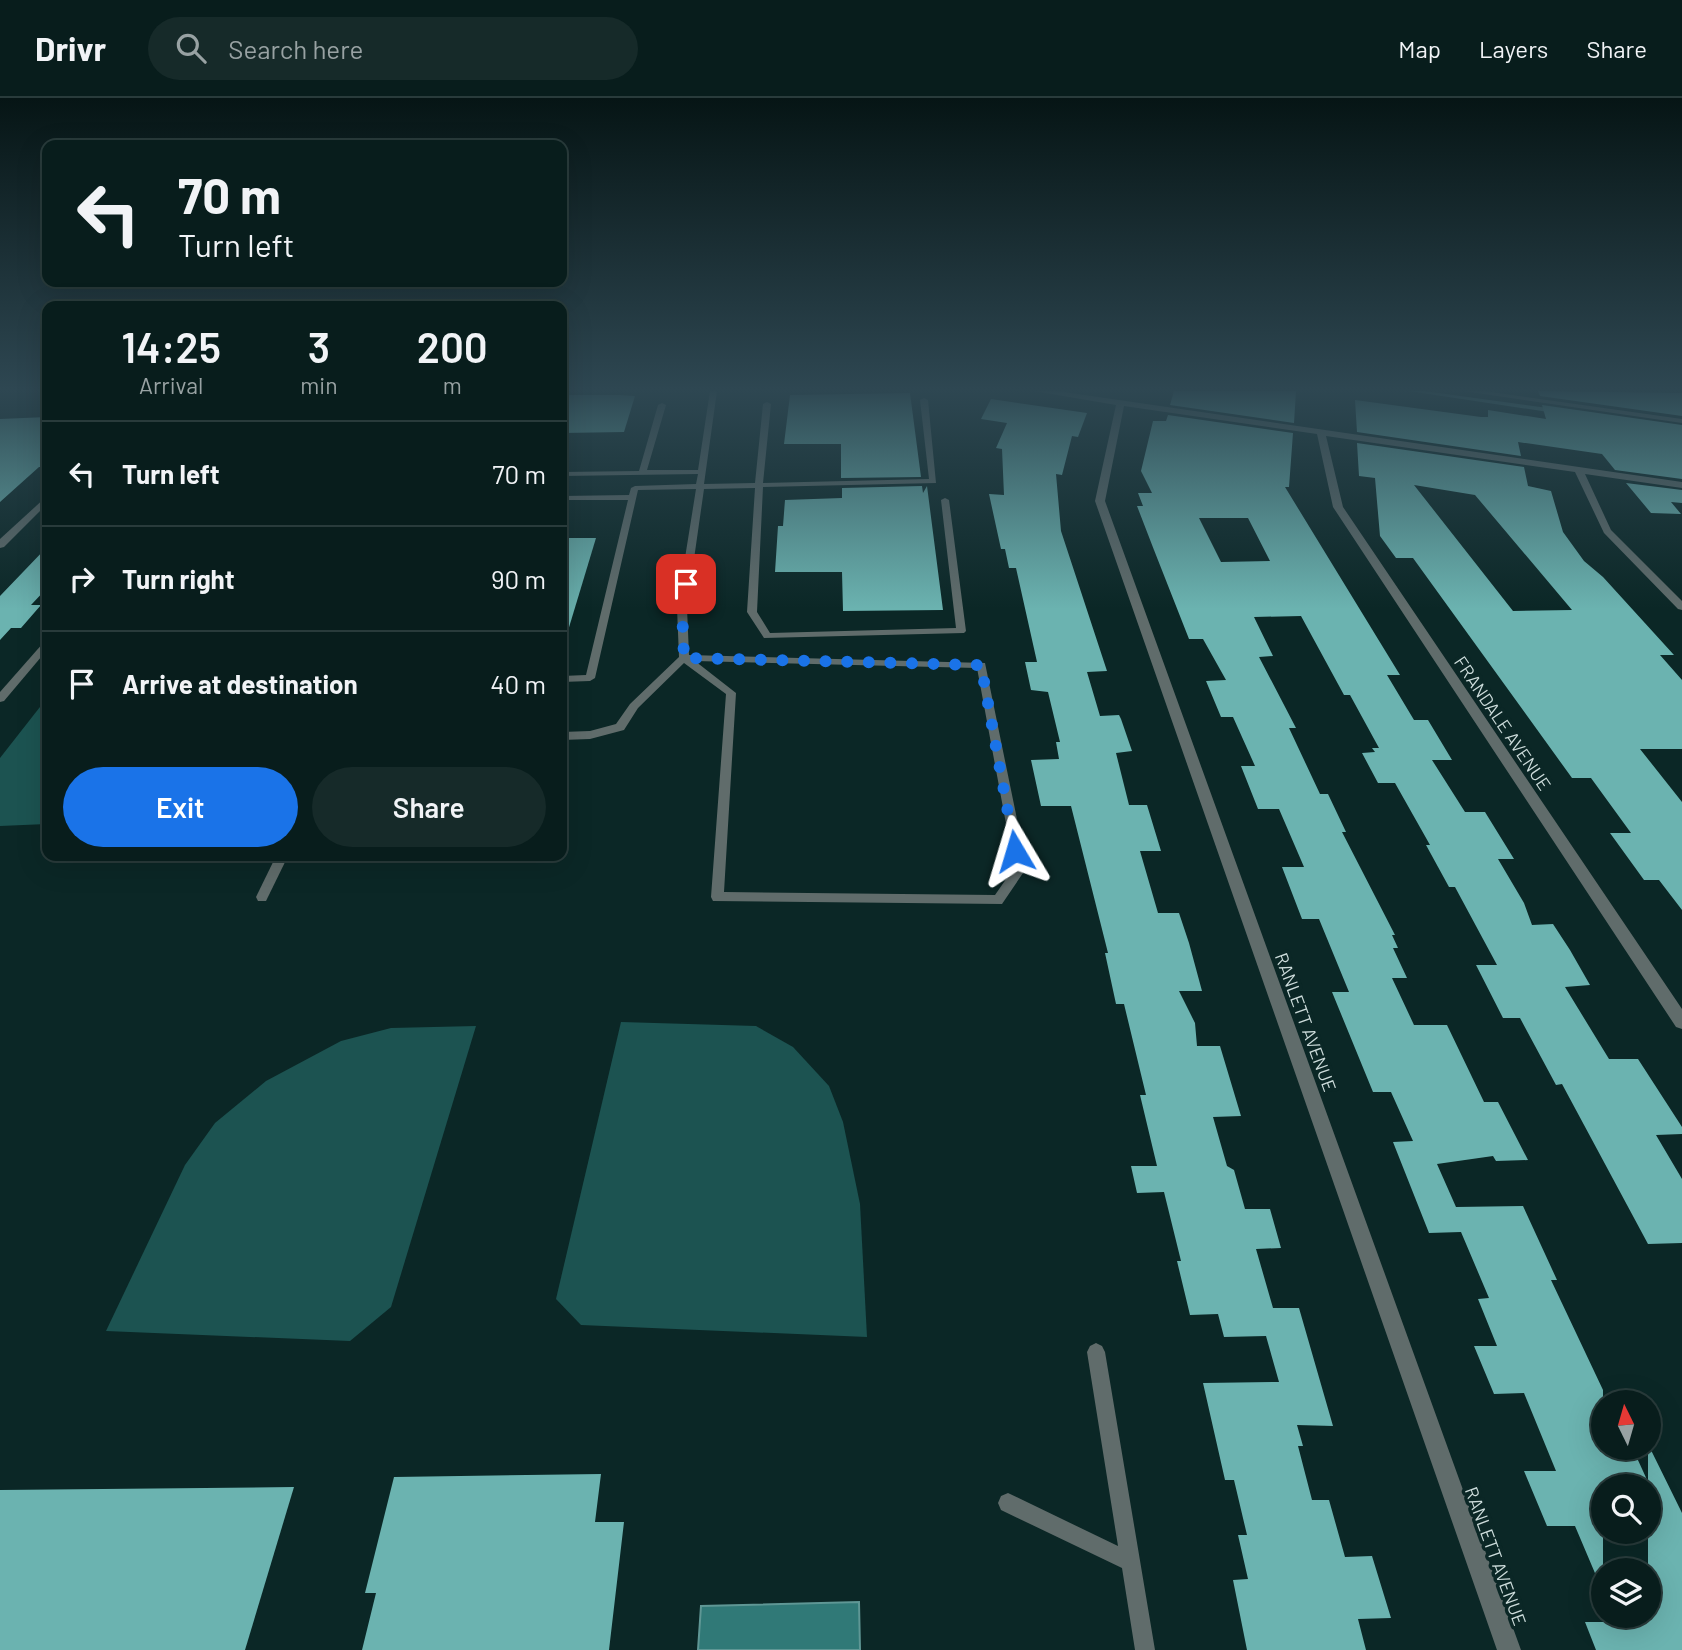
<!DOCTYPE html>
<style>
:root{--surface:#081d1c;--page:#162a29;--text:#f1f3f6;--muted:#98a2a3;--line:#293b3b;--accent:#1a73e8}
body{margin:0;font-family:Barlow,sans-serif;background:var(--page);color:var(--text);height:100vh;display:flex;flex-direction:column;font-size:26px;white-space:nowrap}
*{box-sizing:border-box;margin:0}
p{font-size:23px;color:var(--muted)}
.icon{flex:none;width:38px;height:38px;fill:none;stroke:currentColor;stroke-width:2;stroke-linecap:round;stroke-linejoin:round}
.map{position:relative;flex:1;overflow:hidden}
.details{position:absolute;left:42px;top:203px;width:525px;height:560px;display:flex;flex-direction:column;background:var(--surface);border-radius:14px;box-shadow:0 7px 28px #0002,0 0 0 2px var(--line)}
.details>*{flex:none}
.banner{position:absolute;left:42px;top:42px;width:525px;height:147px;border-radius:14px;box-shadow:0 7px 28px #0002,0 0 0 2px var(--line);background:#081d1c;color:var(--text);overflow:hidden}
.needle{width:46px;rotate:355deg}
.tools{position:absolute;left:1591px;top:1292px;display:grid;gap:14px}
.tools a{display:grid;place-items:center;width:70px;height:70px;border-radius:50%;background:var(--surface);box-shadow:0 7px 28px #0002,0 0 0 2px var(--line);font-size:35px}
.pin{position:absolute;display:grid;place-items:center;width:60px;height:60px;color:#fff;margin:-30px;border-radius:14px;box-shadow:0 4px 10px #0006}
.me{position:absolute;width:77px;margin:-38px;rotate:353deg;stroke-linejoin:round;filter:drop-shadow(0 0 5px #0008)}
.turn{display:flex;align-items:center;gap:24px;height:147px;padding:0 21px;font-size:32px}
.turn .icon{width:91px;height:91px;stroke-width:2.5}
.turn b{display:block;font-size:49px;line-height:60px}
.eta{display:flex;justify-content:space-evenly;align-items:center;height:119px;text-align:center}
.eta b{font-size:42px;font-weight:600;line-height:49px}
.button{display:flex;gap:14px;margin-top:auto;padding:14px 21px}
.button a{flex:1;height:80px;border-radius:42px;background:var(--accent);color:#fff;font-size:28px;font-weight:600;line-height:80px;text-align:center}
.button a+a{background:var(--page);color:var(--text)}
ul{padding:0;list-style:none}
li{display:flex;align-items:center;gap:21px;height:105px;padding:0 21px;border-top:2px solid var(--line)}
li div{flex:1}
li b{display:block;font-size:26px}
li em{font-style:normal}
header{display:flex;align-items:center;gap:42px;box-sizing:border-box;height:98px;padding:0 35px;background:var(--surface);border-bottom:2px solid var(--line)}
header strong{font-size:33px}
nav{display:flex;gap:38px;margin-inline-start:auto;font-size:24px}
.search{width:490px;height:63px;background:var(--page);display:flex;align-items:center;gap:18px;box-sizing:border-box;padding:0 24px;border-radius:38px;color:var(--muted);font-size:26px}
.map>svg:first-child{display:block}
</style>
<header>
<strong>Drivr</strong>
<div class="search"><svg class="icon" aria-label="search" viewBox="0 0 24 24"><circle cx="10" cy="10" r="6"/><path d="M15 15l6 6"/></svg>Search here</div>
<nav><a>Map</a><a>Layers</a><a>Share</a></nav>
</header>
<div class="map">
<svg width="1682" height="1552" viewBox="0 0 1682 1552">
<rect width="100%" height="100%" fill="#0b2726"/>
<g fill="#1c5351">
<path d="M47,600V726L0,728V660Z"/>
<path d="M621,924L756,928L793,949L829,988L843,1024L860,1106L867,1239L581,1227L556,1201Z"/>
<path d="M476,928L391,1209L350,1243L106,1233L185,1067L215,1025L266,983L341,943L391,930Z"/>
</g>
<path fill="#307977" stroke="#5f9795" stroke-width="2" d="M859,1504L860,1552H698L701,1508Z"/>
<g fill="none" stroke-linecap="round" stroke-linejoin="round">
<path fill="#5f9795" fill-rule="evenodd" d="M1409,293H1424L1555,311L1558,313L1555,315Z"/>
</g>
<g fill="#6bb3b0" fill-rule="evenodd">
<path d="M1174,293H1296L1294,325L1170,307Z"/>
<path d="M1538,293L1682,295V318L1540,298Z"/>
<path d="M910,295L921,379L841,380V346H784L790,297Z"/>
<path d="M562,297H620L635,298L624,334L562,335Z"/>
<path d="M991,301L1087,315L1078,339L1072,338L1062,377L1056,376L1061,433L1107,573L1087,574L1100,618L1119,617L1121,621L1132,653L1116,655L1129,707H1147L1161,753H1140L1158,815H1179L1189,845L1202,893H1179L1195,925L1197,948H1220L1241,1018L1213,1019L1227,1068L1234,1072L1245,1111H1270L1281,1150L1256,1151L1273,1210H1299L1333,1328L1297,1327L1303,1348H1298L1312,1402H1329L1345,1459L1372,1458L1391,1520L1358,1521L1366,1552H1247L1233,1482L1248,1481L1238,1437H1247L1234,1382H1225L1203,1285L1279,1284L1266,1238L1224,1239L1218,1216L1190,1217L1177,1163H1181L1164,1094L1137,1095L1131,1068H1157L1140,997H1146L1124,906H1116L1105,855H1108L1071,708H1041L1031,662L1059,661L1056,644H1060L1048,594L1031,592L1025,564H1037L1016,470H1009L1005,451H1001L989,396L1004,397L1002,351L996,350L1007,325L981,321Z"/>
<path d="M1355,302L1481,319H1488V312L1546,321L1542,307L1682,327V381L1615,372L1602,356L1518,344L1521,358L1357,334Z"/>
<path d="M1168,317L1293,335L1289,389H1285L1400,577H1387L1414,622H1428L1452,662H1432L1465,714H1485L1514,761H1498L1524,805L1532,827L1553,826L1570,852L1590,887L1565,889L1609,961H1638L1682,1029V1036L1656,1037L1682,1081V1145L1648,1146L1562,986L1556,987L1520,920H1503L1476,867H1497L1455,789H1449L1426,747H1430L1395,685H1378L1362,655L1375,654L1372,650H1379L1350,597H1344L1301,518L1254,519L1273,558L1259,559L1296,630H1289L1320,696H1328L1346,734H1342L1395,837H1392L1398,850H1393L1407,880H1392L1414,927H1447L1484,1004H1498L1528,1062L1496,1063L1493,1058L1437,1066L1456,1109L1523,1108L1557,1182H1551L1603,1292V1349H1632L1648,1384V1346L1682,1415V1552H1596L1585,1524H1615L1612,1517H1648V1388H1603V1494L1575,1428H1547L1524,1373H1556L1524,1295L1494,1296L1474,1248H1497L1478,1201L1489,1200L1461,1134L1429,1135L1393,1044L1413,1043L1391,994H1373L1332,894H1349L1319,821H1302L1282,769H1304L1279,711H1258L1241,668H1255L1233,619H1221L1206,583L1226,582L1203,541H1189L1154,452L1137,408H1143L1138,395H1152L1141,373L1153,323H1166ZM1199,420H1248L1270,463L1221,464Z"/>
<path d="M47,319V369H39L0,404V321Z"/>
<path d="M1357,345L1524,369L1528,388L1551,393L1563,434L1584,463L1603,479L1674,557H1660L1682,582V651H1640L1682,704V812L1659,782H1644L1610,735H1631L1591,680H1572L1413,460H1396L1380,438L1375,380L1359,378ZM1414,387L1475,397L1572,512L1513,513Z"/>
<path d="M1626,385L1682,392V405L1671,404L1681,416L1651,415Z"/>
<path d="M922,388L923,395L927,388L943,512L843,513L842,474H775L778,428H783L785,402L842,400V390Z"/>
<path d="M562,440H596L567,536H562Z"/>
<path d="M47,449V490L31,507H41L21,530H11L0,542V498Z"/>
<path d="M601,1376L595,1424H624L609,1552H362L376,1495H365L394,1379Z"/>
<path d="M294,1389L245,1552H0V1392Z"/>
</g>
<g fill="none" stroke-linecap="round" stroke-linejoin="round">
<g fill="#606c6b" fill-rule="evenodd">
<path d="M710,293H717L704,386L755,385L763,306L767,304L771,306L763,385L929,381L920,302L924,300L928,302L936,385L763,389L757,514L770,535L956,530L941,402L945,400L949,402L966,533L964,535L764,540L747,514L755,390L704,391L687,510L689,557L985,565L1019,731L1023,775L1002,806L713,803L711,799L726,596L684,565L638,610L624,632L590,641L562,642V634L590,633L616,626L630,606L679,559L677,510L696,391L638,392L595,580L590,583L562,584V578L586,577L628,402H562V398L629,397L631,390L635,388L696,386L698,376L562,378V374L639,373L658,307L662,305L666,307L647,372H698ZM695,563L977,570L1007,731L1011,774L995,797L724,794L736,595Z"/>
<path d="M1463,293H1484L1682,321V325Z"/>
<path d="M47,543V552L4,603L0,604V594L44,544Z"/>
<path d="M276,758H288L266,803H258L256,799Z"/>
<path d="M1096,1245L1102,1248L1105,1254L1155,1552H1135L1122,1470L1001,1412L998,1405L1001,1398L1008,1395L1118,1448L1087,1254L1090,1248Z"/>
</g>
<g fill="#606c6b" fill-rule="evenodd">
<path d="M1034,293H1057L1682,384V390L1585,376L1611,432L1682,503V512L1678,511L1604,435L1575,374L1326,338L1343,409L1682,911V931L1676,929L1333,409L1317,336L1124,308L1105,403L1521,1552H1497L1095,403L1116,307Z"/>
<path d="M47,398V406L4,449L0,450V441Z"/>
</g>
</g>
<linearGradient id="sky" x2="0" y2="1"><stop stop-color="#061515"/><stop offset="0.57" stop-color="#2e4752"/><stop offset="1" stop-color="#2e4752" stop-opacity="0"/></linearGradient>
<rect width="1682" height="511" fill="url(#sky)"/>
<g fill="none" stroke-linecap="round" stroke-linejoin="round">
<path stroke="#1a73e8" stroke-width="12" stroke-dasharray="0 21.6" d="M686,486L682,510L684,560L981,567L1015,753"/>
</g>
<g text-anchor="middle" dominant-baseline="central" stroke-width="7" stroke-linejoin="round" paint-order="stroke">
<g font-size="18" fill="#cddcdb" stroke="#0b2726">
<text transform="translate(1503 625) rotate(56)">FRANDALE AVENUE</text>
<text transform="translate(1306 924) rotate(70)">RANLETT AVENUE</text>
<text transform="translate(1496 1458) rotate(70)">RANLETT AVENUE</text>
</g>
</g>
</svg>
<div class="tools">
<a><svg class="needle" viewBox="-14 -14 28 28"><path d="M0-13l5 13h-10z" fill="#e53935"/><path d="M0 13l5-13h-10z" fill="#98a2a3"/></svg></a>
<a><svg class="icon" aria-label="search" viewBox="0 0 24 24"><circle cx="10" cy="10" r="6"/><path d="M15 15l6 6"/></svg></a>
<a><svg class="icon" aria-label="layers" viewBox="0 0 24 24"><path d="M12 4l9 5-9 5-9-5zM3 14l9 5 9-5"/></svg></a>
</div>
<div class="pin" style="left:686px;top:486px;background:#d93025"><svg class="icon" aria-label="arrive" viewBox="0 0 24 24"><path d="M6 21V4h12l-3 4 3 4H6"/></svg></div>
<svg class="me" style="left:1015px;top:753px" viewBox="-20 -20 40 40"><path d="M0-17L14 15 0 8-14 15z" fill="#1a73e8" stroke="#fff" stroke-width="4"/></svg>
<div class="banner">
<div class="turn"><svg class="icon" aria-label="left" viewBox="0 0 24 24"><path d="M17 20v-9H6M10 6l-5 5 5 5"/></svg><div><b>70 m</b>Turn left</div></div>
</div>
<section class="details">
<div class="eta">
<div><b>14:25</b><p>Arrival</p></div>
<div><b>3</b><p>min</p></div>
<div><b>200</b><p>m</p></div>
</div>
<ul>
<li><svg class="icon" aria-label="left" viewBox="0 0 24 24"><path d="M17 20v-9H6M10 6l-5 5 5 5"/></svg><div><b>Turn left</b></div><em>70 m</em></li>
<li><svg class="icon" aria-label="right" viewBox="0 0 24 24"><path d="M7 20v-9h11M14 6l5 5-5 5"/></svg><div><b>Turn right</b></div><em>90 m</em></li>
<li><svg class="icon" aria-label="arrive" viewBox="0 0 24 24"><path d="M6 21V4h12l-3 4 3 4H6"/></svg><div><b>Arrive at destination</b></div><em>40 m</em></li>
</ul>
<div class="button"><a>Exit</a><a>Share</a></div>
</section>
</div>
